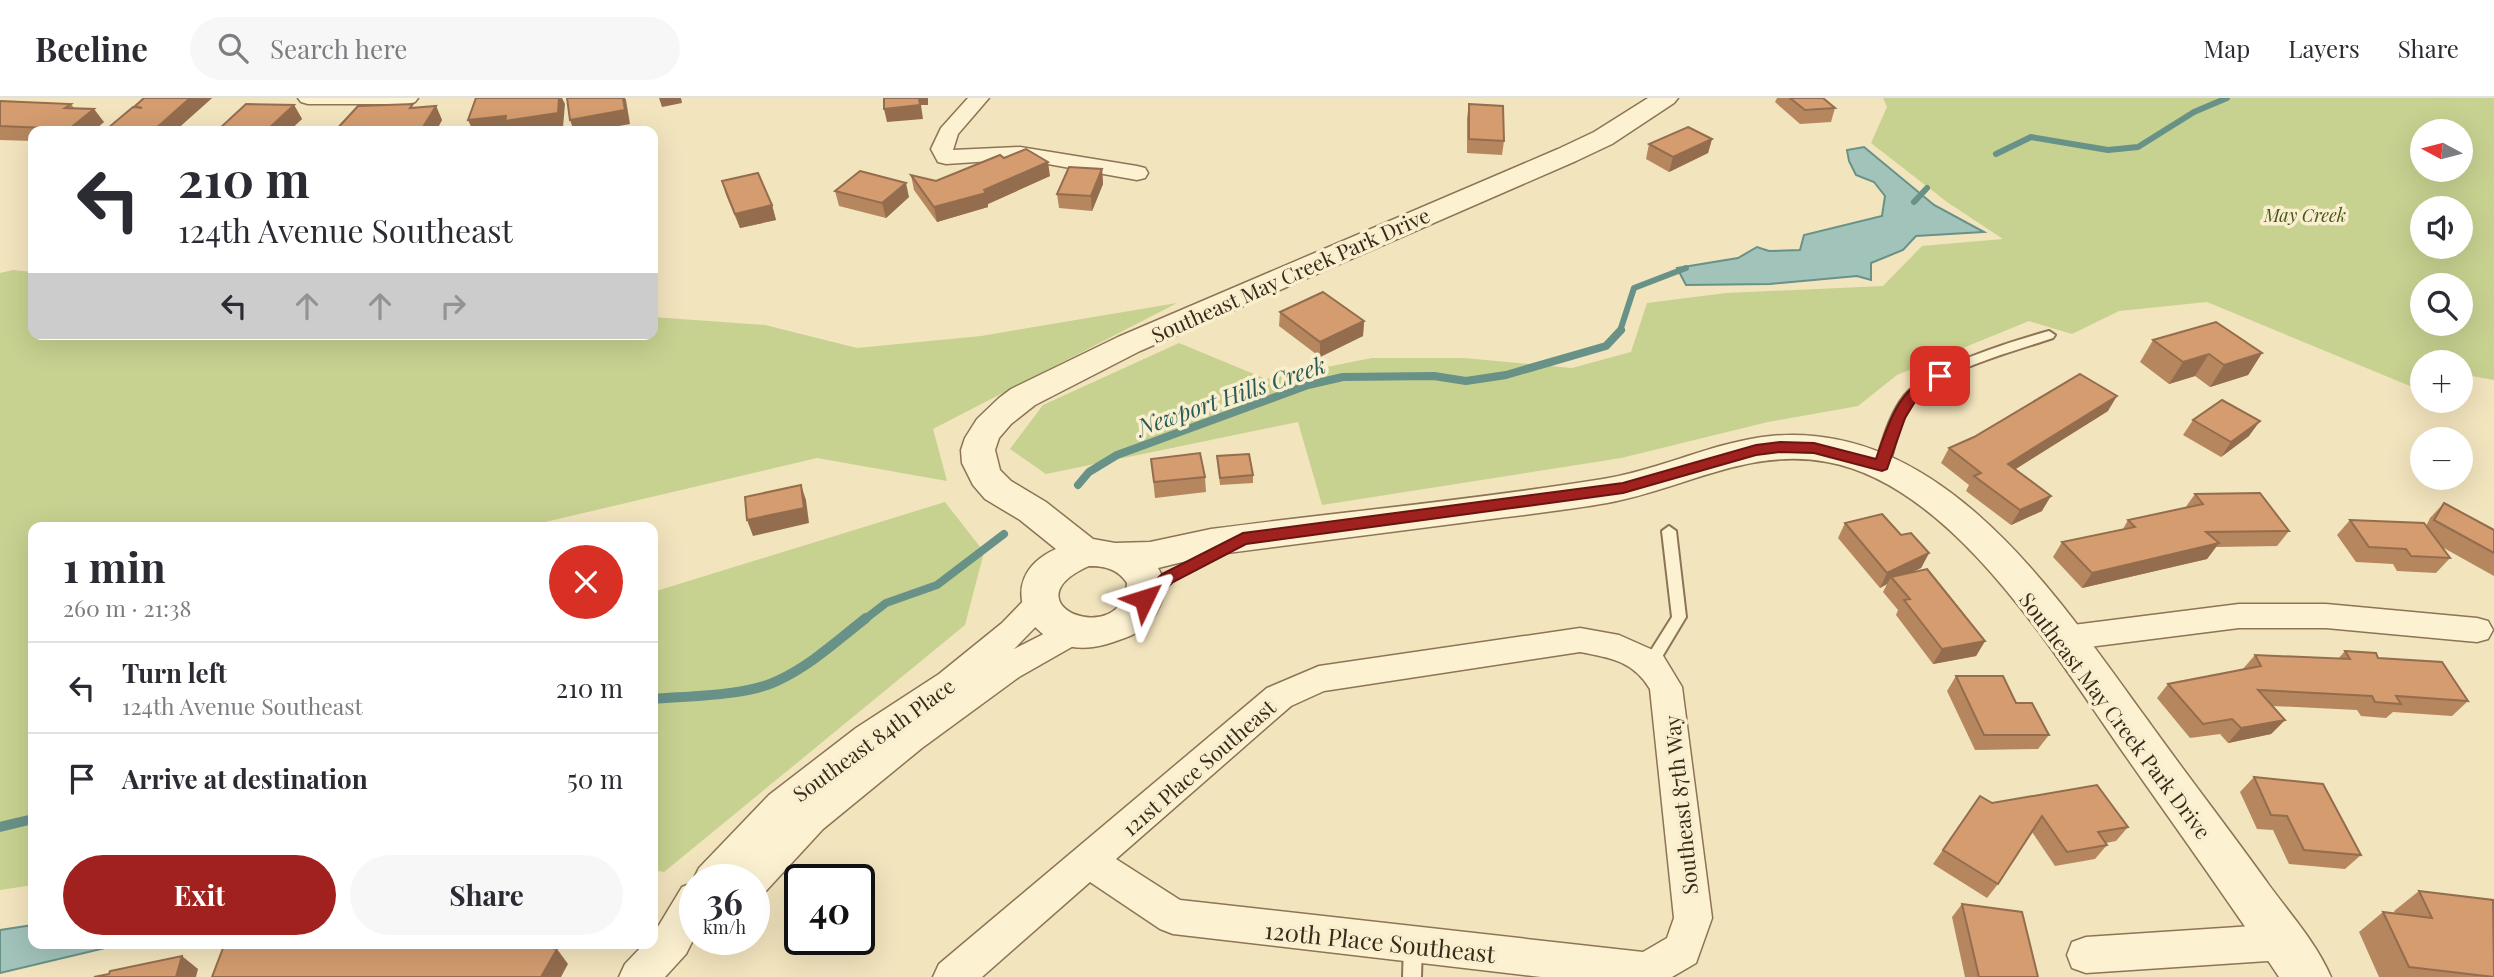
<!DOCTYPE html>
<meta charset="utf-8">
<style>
:root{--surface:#fff;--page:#f7f7f7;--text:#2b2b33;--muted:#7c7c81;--line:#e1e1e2;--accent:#a1211e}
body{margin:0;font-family:"Playfair Display",serif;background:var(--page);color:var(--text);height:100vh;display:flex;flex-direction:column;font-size:26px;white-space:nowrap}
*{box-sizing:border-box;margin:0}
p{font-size:23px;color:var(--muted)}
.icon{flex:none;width:38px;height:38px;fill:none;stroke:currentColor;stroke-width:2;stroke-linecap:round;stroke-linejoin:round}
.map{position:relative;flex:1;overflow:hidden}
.sheet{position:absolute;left:28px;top:424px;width:630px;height:427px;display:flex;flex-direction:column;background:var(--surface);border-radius:14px;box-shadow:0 7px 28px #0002}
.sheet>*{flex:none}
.hud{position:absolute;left:28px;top:28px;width:630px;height:214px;border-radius:14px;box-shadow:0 7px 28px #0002;background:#fff;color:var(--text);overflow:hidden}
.needle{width:46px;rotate:277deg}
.fabs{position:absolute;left:2410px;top:21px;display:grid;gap:14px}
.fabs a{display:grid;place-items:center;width:63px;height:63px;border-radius:50%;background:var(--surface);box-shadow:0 7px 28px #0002;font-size:35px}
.speed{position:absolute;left:679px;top:766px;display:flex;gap:14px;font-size:35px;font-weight:700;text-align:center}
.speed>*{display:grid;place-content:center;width:91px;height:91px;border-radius:50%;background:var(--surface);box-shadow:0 7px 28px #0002;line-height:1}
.speed small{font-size:18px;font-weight:400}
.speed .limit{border:4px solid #111;border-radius:10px;background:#fff;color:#111}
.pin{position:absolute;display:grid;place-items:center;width:60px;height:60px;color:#fff;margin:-30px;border-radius:14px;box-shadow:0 4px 10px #0006}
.me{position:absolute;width:77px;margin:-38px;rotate:49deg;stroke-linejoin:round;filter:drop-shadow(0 0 5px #0008)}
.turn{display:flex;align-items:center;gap:24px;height:147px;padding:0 35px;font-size:32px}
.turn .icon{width:91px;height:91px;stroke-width:2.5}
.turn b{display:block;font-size:49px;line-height:60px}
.lanes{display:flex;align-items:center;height:66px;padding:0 35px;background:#0003;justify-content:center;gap:35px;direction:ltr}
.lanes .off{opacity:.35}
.round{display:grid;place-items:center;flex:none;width:74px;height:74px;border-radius:37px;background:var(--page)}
.head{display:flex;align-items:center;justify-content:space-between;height:119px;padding:0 35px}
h1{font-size:42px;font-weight:700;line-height:52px}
.primary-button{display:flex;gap:14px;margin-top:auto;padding:14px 35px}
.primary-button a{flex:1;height:80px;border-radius:42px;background:var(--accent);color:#fff;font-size:28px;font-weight:700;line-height:80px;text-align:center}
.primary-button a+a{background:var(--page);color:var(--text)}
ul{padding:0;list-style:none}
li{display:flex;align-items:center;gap:21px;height:91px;padding:0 35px;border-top:2px solid var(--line)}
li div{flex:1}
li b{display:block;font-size:26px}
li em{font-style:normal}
header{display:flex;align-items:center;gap:42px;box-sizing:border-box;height:98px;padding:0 35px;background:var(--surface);border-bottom:2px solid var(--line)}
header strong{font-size:33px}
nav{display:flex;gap:38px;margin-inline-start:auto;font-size:24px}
.search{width:490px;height:63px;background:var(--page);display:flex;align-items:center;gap:18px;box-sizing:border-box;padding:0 24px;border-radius:38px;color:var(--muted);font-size:26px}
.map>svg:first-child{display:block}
</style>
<header>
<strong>Beeline</strong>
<div class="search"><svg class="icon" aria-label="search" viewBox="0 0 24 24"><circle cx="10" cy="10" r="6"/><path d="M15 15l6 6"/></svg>Search here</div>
<nav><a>Map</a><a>Layers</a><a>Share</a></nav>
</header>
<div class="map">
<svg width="2494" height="879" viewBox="0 0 2494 879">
<rect width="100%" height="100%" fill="#f2e4bd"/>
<g fill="#c7d190" fill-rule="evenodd">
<path d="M1883,0H2494V282L2472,278L2461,283L2460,264H2422V293L2207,204L2119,213L2072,236L2029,223L1897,277L1858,308L1768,324L1621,360L1322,407L1298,324L1046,376L1010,351L1043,307L1179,245L1266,281L1372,260H1464L1572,270L1631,254L1647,205L1726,195L1883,188L1922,148L2003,141L1947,104L1871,45L1887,9ZM2422,33H2460V72H2422ZM2422,110H2460V149H2422ZM2422,187H2460V226H2422Z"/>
<path d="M13,172L33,174V236H653V219L765,227L857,250L981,238L1177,205L933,331L947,383L817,360L524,429H33V787L0,792V175Z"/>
<path d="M945,404L984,454L965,527L664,774L653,772V494Z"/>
</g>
<g fill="#a1c3ba" stroke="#689188" stroke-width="2">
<path d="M1864,49L1934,107L1984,134L1916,138L1903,152L1871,165V182L1857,178L1770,186L1686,187L1677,170L1738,160L1757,149L1769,153L1800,152L1804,137L1882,118L1885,98L1874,84L1856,77L1849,63L1847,52Z"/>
<path d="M33,827V845H126L0,875V832Z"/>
</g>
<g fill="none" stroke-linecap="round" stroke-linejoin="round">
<g stroke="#689188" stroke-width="6">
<path d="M1996,56L2031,39L2108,52L2138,49L2194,14L2227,0"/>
<path d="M1914,104L1927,90"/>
<path d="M1620,233L1634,190L1686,170"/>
</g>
<g stroke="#689188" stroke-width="8">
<path d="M1078,387L1089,374L1117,357L1308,287L1343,279L1434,278L1466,283L1506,277L1606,248L1621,232"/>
<path d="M864,522L886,505L937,487L1004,436"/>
</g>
<g stroke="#689188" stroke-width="10">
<path d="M653,601C688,598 746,598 777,583C810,568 838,542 866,520"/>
<path d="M0,729L33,721"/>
</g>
<g stroke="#8c7454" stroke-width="4">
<g id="service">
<path d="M2049,233L2055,237L2053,240C2015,253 1935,273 1912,306C1899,324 1895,347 1889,367L1887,370H1877L1875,367C1883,343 1889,317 1905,297C1928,269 2013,243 2049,233Z"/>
<path d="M1669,428L1676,433L1686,519L1656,569L1651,571L1646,569L1643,565L1672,519L1662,433Z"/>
<path d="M1413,838L1419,840L1422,846L1421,879H1403L1404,846L1407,840Z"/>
</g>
</g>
<g stroke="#8c7454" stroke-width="3">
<g id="minor">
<path d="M298,0H418L415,4L408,6H308L301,4Z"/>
<path d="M968,0H989L958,36L953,52L1020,49L1137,68L1145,70L1148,75L1145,80L1137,82L1020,61L946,66L938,64L931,51L941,30Z"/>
<path d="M1039,494L1050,498L1055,506L1050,514L1014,551L1073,521L1084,524L1089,533L1084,542L1019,579L922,650L823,731L765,794L754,798V782H695V838L686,856L665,879H619L625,866L645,845H653V837L682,789L695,784L693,782L699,770L769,697L856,630L939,576L1002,525L1028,498Z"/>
<path d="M2239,506H2326L2477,520L2488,523L2493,532L2488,541L2477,544L2326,530H2239L2065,552L2054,549L2049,540L2054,531L2065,528Z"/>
<path d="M1580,530L1619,537L1662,556L1682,589L1712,820L1696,865L1672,879H1541L1173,836L1160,831L1090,784L982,879H933L939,866L1267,590L1319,568ZM1580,554C1611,560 1633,563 1650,591L1674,820L1667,840L1643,854L1180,802L1116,761L1291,608L1324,593Z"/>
<path d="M2283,826L2297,831L2302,844L2297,857L2283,862L2086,875L2072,870L2067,857L2072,844L2086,839Z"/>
</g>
</g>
<g stroke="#8c7454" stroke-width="3">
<path id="tertiary" d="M1648,0H1678L1674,5L1612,46L1576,63L1140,253L1035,307L1011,326L999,340L995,352L1000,372L1011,383L1046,404L1093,441L1115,445L1150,444L1211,431C1341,414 1473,402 1603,381C1660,372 1713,344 1771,338C1943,322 2057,498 2146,620C2186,676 2229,731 2269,787C2291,817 2317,846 2331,879H2279C2230,805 2178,733 2127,660C2057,561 1955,387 1827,364C1749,349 1681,392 1607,405C1561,413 1514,418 1468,424C1383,435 1297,446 1211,457L1158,470C1168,487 1165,498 1156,515C1148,530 1135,537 1119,542C1111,545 1101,548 1093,549C1031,558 988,481 1056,451L1020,422L985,401L973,387L962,365L961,352L965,340L977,321L999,300L1011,291L1118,239L1558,51L1594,34ZM1089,468C1105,468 1118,471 1127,485C1123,553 1004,506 1089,468Z"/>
</g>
<use href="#service" fill="#fcf1d1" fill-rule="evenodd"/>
<use href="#minor" fill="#fcf1d1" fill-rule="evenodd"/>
<use href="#tertiary" fill="#fcf1d1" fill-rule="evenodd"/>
</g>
<g fill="#b6865f">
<path d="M212,0L175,33H110L108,30L137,10L135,8Z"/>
<path d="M1777,0H1823L1835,10L1831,24L1800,26L1775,4Z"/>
<path d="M0,3L71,6L74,10L104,24L93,33H33V43L0,42Z"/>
<path d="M1469,6L1504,43L1502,57L1467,55V20Z"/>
<path d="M294,7L302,21L289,33H220L219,31Z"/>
<path d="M436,8L442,22L436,33H335L415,10Z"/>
<path d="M1712,41L1708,55L1669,74L1646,61L1649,46Z"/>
<path d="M1004,60L1050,78L988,106V109L937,124L914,92L911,77L936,83Z"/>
<path d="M1102,71L1103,86L1092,113L1059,110L1057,96Z"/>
<path d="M722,83L772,107L776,122L740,130L726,97Z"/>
<path d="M835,93L909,99L886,120L839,108Z"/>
<path d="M1280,214L1364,223L1363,238L1320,259L1279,228Z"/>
<path d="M2153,242L2262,255L2248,277L2210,289L2195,278L2169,286L2140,264Z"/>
<path d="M2108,313L2015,371L2042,413L2011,427L1966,393L1969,387L1941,365L1949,350Z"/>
<path d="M2193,322L2249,338L2221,359L2183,337Z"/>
<path d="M1217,358L1253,377V385L1220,387Z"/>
<path d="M1151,361L1205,379L1206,394L1155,400Z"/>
<path d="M2195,396L2289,433L2277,448L2216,449L2207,461L2082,490L2053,459L2062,444L2123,431L2128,422L2185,410Z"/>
<path d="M2444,405L2494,432V478L2442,449L2450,460L2436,475L2397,473L2393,466L2356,464L2337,437L2350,422L2426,428L2430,420Z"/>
<path d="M1845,425L1901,437L1929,455L1921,470L1912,474L1985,543L1976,558L1933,566L1896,517L1898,512L1883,494L1887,486L1880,490L1838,440Z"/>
<path d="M2345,553L2378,560L2468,603L2452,618L2393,614L2386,620L2361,618L2357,612L2273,608L2285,622L2271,636L2228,645L2220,636L2190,640L2157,600L2168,586L2242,572L2255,557L2338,561Z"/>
<path d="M1956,578L2016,605L2049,637L2038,651L1975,652L1947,593Z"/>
<path d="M2254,679L2361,757L2345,771L2289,766L2273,732L2257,731L2240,694Z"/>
<path d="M1980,698L1992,705L2128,729L2116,743L2106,745L2107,747L2095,761L2055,768L2032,734L1998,786L1987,800L1933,766Z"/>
<path d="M2419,793L2494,879H2379L2359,834L2383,814L2395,815L2394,813Z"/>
<path d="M1962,806L2038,879H1965L1952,819Z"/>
</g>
<g fill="#946d4e">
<path d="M190,0H212L175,33H153Z"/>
<path d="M559,0H562L565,6L563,29L535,33H510V32L473,33L468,22Z"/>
<path d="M623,0H625L626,2L630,26L591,33H574L570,22Z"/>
<path d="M659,0H681L682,5L662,9Z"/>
<path d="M919,0H928V7H921L923,21L887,24L884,11Z"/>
<path d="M294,7L302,21L289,33H268L267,32Z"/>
<path d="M436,8L442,22L436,33H425L423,29Z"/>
<path d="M94,11L104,24L93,33H71L69,31Z"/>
<path d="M1712,41L1708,55L1669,74L1673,59Z"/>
<path d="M1048,64L1050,78L988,106V109L937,124L934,109L984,92Z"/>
<path d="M1102,71L1103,86L1092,113L1091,98Z"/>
<path d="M906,85L909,99L886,120L882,105Z"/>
<path d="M772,107L776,122L740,130L735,116Z"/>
<path d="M1364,223L1363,238L1320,259V244Z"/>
<path d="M2262,255L2248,277L2210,289L2224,267Z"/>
<path d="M2209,256L2195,278L2169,286L2183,264Z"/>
<path d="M2117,298L2108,313L2000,381L2008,366Z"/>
<path d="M2260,323L2249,338L2221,359L2231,344Z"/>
<path d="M801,387L806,402L809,425L753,438L747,422Z"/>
<path d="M2051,398L2042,413L2011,427L2020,412Z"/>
<path d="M2219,445L2207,461L2082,490L2092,475Z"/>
<path d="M1929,455L1921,470L1894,483L1891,479L1887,486L1880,490L1887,475Z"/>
<path d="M1985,543L1976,558L1933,566L1942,551Z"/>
<path d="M2285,622L2271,636L2228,645L2241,630Z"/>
<path d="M539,845H556L558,848L549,863L538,848Z"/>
<path d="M557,851L568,866L561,879H541Z"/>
<path d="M182,858L198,871L196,879H176Z"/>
</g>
<g fill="#d49c6f" stroke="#946d4e" stroke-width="2">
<path d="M144,0H190L153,33H147L148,31L108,30L133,9L142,10L135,8Z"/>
<path d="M476,0H559L558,15L505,23L506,18L468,22Z"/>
<path d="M567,0H623L625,12L570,22Z"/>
<path d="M884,0H919L920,7L884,11Z"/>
<path d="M1790,0H1823L1835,10L1805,12Z"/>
<path d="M0,3L71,6L65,10L94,11L69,31L0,28Z"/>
<path d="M246,6L294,7L267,32L219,31Z"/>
<path d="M413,6L410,10L436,8L423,29L335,33L358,8Z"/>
<path d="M1469,6L1503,8L1504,43L1469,41Z"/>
<path d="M1688,29L1712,41L1673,59L1649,46Z"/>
<path d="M1026,51L1048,64L984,92L986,95L934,109L911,77L936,83L1000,57L1004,60Z"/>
<path d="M1069,69L1102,71L1091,98L1057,96Z"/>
<path d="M860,73L906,85L882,105L835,93Z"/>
<path d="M758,75L772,107L735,116L722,83Z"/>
<path d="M1323,194L1364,223L1320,244L1280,214Z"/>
<path d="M2216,224L2262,255L2224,267L2209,256L2183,264L2153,242Z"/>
<path d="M2080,276L2117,298L2008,366L2051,398L2020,412L1974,378L1981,375L1949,350L1974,339Z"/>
<path d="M2222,302L2260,323L2231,344L2193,322Z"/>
<path d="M1200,355L1205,379L1154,384L1151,361Z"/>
<path d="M1249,356L1253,377L1220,380L1217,358Z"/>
<path d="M801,387L804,410L747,422L745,399Z"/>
<path d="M2260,395L2289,433L2206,434L2219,445L2092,475L2062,444L2135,429L2128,422L2203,406L2195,396Z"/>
<path d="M2444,405L2494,432V455L2434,422Z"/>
<path d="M1882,416L1901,437L1911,435L1929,455L1887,475L1845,425Z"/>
<path d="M2350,422L2424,425L2450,460L2411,458L2406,451L2369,449Z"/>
<path d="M1927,471L1985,543L1942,551L1904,502L1910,501L1891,479Z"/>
<path d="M2345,553L2376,555L2378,560L2442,564L2468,603L2396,598L2401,606L2375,604L2372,598L2258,592L2285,622L2241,630L2232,621L2203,626L2168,586L2261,568L2255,557L2350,561Z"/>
<path d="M1956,578H2003L2016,605H2032L2049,637H1984Z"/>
<path d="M2254,679L2323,686L2361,757L2304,752L2287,718L2271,717Z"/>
<path d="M2097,687L2128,729L2098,734L2107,747L2067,754L2042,718L1998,786L1943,752L1980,698L1992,705Z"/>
<path d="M2419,793L2493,802L2494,879L2409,869L2383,814L2432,820Z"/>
<path d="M1962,806L2022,814L2038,879H1979Z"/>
<path d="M225,845H539L538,848L557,851L541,879H212Z"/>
<path d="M182,858L176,879H94L109,876L110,873Z"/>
</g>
<path fill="#a1211e" stroke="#691514" stroke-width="2" d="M1940,274L1947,278L1945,281L1919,297L1905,320L1887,371L1882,373L1814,355L1780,354L1756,357L1623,395L1246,446L1173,484L1150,506L1144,508L1136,501L1162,476L1243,435L1623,385L1756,347L1780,344L1814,345L1876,361C1888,326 1900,285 1940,274Z"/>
<g text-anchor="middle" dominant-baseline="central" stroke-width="7" stroke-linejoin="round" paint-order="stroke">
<g font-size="18" font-style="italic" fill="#48581f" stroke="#f9eecd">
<text x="2305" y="117">May Creek</text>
</g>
<g font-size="21" fill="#392a1b" stroke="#f9eecd">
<text transform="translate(1290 176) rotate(-24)">Southeast May Creek Park Drive</text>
<text transform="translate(2116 617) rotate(53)">Southeast May Creek Park Drive</text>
<text transform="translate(873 641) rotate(-36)">Southeast 84th Place</text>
<text transform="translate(1198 669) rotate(-41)">121st Place Southeast</text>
<text transform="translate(1680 707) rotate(-96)">Southeast 87th Way</text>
</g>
<g font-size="23" font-style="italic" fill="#285b59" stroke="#f9eecd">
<text transform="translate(1231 297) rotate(-19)">Newport Hills Creek</text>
</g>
<g font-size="24" fill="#392a1b" stroke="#f9eecd">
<text transform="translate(1380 843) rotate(6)">120th Place Southeast</text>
</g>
</g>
</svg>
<div class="fabs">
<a><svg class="needle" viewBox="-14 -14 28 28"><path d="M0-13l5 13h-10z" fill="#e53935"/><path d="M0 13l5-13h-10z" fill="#7c7c81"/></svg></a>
<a><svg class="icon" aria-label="sound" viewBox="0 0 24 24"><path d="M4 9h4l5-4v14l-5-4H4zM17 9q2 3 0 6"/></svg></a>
<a><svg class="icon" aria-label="search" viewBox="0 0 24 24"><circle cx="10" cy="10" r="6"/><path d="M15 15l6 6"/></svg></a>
<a>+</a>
<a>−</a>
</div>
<div class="speed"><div>36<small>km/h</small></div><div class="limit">40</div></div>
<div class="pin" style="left:1940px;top:278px;background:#d93025"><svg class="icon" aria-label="arrive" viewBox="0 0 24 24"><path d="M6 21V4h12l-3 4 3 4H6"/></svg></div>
<svg class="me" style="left:1144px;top:501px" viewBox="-20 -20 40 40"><path d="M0-17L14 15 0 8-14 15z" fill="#a1211e" stroke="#fff" stroke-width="4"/></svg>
<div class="hud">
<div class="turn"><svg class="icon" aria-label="left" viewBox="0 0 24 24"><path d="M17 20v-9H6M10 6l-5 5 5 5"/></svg><div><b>210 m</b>124th Avenue Southeast</div></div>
<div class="lanes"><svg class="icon" aria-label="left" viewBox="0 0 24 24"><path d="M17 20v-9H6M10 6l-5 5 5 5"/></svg><svg class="icon off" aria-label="ahead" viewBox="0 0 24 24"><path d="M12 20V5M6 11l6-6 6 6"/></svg><svg class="icon off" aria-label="ahead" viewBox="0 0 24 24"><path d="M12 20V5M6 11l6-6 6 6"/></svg><svg class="icon off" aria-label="right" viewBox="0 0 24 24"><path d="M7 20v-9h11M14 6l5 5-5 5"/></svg></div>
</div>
<section class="sheet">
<div class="head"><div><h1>1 min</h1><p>260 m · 21:38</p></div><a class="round" style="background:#d93025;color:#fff"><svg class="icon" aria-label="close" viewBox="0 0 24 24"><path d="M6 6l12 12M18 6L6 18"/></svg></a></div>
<ul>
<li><svg class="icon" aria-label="left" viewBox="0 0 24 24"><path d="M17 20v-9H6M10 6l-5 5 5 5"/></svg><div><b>Turn left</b><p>124th Avenue Southeast</p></div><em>210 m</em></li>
<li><svg class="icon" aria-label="arrive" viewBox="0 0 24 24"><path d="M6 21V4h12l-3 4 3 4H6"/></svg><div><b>Arrive at destination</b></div><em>50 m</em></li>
</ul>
<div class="primary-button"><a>Exit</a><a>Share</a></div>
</section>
</div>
